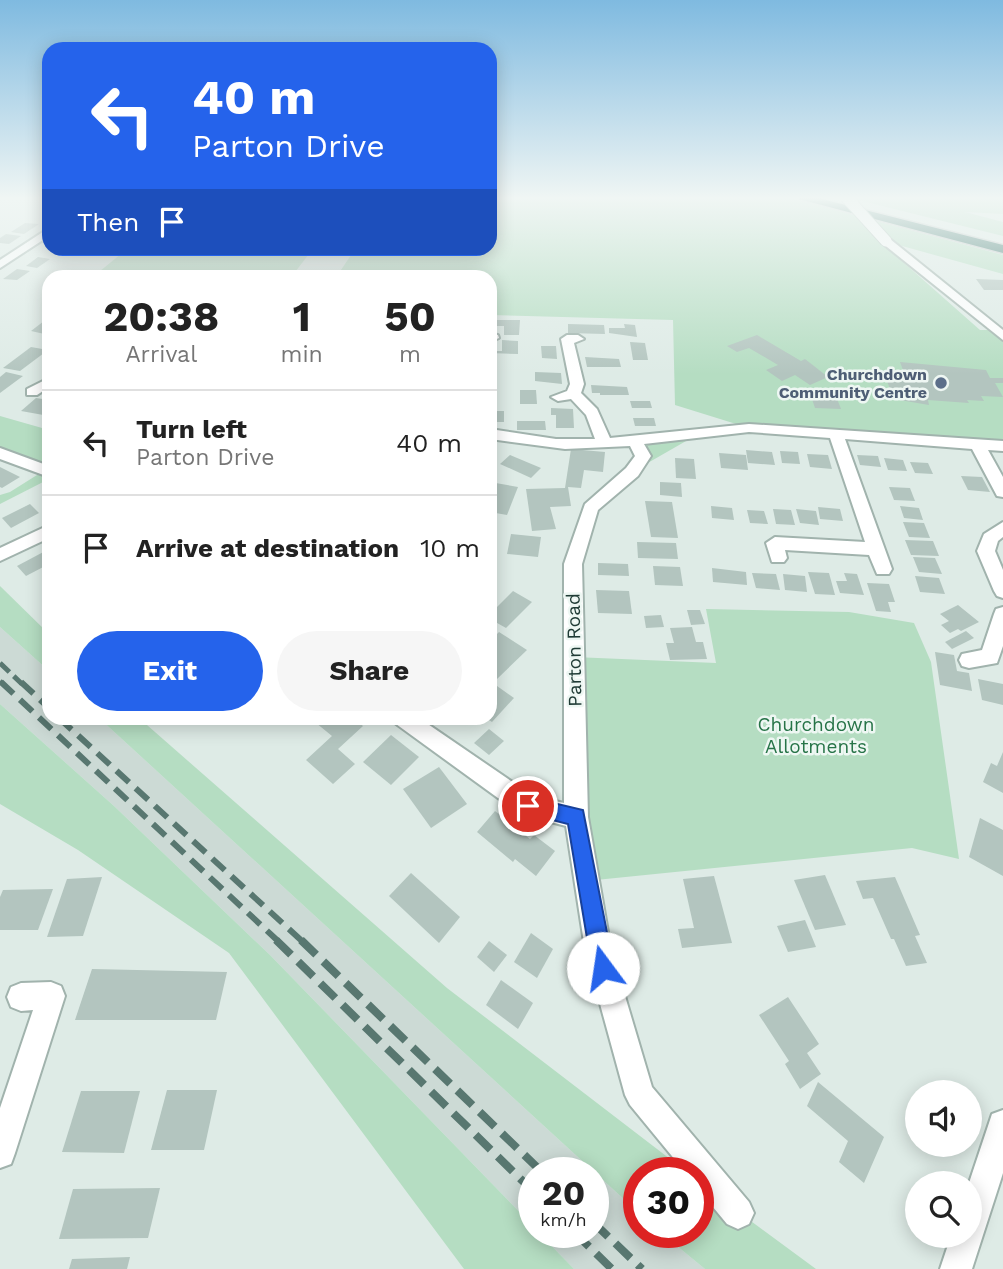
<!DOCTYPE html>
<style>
:root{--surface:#fff;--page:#f6f6f6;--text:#222;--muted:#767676;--line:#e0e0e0;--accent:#2563eb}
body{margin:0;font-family:"Work Sans",sans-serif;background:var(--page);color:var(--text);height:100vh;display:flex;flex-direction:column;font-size:26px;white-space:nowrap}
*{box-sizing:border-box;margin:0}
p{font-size:23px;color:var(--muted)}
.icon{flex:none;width:38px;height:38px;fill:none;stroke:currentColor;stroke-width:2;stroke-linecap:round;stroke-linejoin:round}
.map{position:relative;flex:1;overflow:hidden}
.sheet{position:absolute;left:42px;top:270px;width:455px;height:455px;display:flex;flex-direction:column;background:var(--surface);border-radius:21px;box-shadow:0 4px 18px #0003}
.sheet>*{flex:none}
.guide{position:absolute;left:42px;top:42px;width:455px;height:214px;border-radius:21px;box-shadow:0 4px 18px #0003;background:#2563eb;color:#fff;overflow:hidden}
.controls{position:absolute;left:905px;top:1080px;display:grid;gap:14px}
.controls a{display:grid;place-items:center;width:77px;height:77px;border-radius:50%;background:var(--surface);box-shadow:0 4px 18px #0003;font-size:35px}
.speed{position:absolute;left:518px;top:1157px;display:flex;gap:14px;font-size:35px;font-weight:700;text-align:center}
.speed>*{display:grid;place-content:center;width:91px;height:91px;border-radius:50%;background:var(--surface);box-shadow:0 4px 18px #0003;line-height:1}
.speed small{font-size:18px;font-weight:400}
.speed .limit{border:10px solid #d22;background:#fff;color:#111}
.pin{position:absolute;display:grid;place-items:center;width:60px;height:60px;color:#fff;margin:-30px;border:4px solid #fff;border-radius:50%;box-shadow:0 2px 7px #0007}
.me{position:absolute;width:77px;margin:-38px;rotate:346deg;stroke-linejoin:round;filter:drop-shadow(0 0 5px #0008)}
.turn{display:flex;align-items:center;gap:24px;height:147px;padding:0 35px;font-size:32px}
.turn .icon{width:91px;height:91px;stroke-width:2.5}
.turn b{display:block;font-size:49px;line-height:60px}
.then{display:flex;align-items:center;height:66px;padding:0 35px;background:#0003;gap:14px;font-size:26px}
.eta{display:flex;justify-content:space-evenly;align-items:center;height:119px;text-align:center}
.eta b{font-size:42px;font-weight:700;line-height:49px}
.button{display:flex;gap:14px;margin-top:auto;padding:14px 35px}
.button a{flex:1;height:80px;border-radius:42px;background:var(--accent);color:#fff;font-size:28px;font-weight:700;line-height:80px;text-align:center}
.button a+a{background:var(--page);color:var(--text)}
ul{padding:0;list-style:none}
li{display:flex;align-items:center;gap:21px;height:105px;padding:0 35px;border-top:2px solid var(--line)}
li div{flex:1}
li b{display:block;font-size:26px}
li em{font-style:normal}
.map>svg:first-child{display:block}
</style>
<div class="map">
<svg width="1003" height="1269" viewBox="0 0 1003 1269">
<rect width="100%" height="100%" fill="#deebe6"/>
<path fill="#ccdad5" d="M0,627L49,671V718H99L639,1213V1232H660L705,1269H574L538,1232H593V1172H534V1227L270,955L114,806L0,704Z"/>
<g fill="#b5ddc2">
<path d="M490,197H787L1003,255V274L877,239L980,330H997L1003,336V446L749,428L675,405L673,320L490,315V276H337L355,249L490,248Z"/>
<path d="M846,197H1003V214L965,212L1003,222V236Z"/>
<path d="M307,248L309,254L292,276H94L127,249Z"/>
<path d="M0,416L49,430V479L0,504V495L10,492L45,470L0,453Z"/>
<path d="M707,429L632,472L642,456L634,440Z"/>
<path d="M0,586L49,634V671L0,627Z"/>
<path d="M706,609L849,612L914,623L931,662L959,859L912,848L586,881L574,657L716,663Z"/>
<path d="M0,704L114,806L270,955L534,1227V1232H538L574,1269H464L229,953L78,850L0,804Z"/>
<path d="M99,718H139L447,988L687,1172H639V1213Z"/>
<path d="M698,1182L816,1269H705L660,1232H698Z"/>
</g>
<g fill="#b3c5bf">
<path d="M25,223L39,224L24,234L11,232Z"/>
<path d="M6,234L21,236L9,244L0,243V238Z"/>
<path d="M38,257L50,259L37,268L26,266Z"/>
<path d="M17,269L30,271L17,280L3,279Z"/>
<path d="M976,279L1003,280V290H984Z"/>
<path d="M490,320H520L519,335H504V326H490Z"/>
<path d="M44,321L49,322V335L31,331Z"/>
<path d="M568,324L604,325L605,334L568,333Z"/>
<path d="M624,324L635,325L637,337L609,333V328H625Z"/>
<path d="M757,335L801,361L805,359L828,377L810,385L795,375L782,381L766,370L778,365L749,348L737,352L727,346Z"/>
<path d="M502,340L518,341V354L490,353V351H502Z"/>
<path d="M630,342L645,343L648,360H633Z"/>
<path d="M541,346H556L557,359L542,358Z"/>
<path d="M31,347L48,350L20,371L3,368Z"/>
<path d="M585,357L619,359L621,367H587Z"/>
<path d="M900,362L986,370L990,378H1003V383H995L1003,397L981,396L984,401L967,400L969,403L928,400L929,405L894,399L885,376L906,378Z"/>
<path d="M6,372L23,376L0,393V377Z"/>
<path d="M535,372L561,373L562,384L535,381Z"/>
<path d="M591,385L627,387L629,395H600V393H592Z"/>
<path d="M520,390H536L537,404H520Z"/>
<path d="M809,390L834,391L841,409L815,408Z"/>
<path d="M36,398L49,400V416L21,411Z"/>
<path d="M630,401H650L652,408H632Z"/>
<path d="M551,408L573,409L574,428H556V415H551Z"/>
<rect x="490" y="411" width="14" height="11"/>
<path d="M633,418H654L656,426H635Z"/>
<path d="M517,421H545L546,430H517Z"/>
<path d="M571,449L605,452L603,472L584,470L581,488L568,487L571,506L550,507L556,529L532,531L526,489L565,488Z"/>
<path d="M746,450L772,452L775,465L748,463Z"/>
<path d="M780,451L798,452L800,464L782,463Z"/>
<path d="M719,453L746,455L748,470L721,468Z"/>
<path d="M807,454L828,455L832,469L810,467Z"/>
<path d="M510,455L541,468L531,478L500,464Z"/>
<path d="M857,455L878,456L881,467L860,465Z"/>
<path d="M675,458L694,459L696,479L676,478Z"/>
<path d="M884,458L903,460L907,471L888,470Z"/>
<path d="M910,462L928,463L933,474L915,473Z"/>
<path d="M0,467L20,477L2,488L0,487Z"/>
<path d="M961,476L982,477L990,492L968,490Z"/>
<path d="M490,482L518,487L507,515L490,512Z"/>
<path d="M660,482L681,483L682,497L660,495Z"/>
<path d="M889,487L910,488L915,501L894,500Z"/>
<path d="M645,501L672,502L678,538L651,537Z"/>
<path d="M30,504L39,513L11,528L2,518Z"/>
<path d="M711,506L732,508L734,520L712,518Z"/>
<path d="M900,506L919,508L923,520L904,518Z"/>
<path d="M818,507L840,509L843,521L820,519Z"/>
<path d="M773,509L791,510L795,525L776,524Z"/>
<path d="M796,509L816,511L819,525L800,523Z"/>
<path d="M747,510L764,511L768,524L750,523Z"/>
<path d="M903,522L924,523L930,538L909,537Z"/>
<path d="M511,534L541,537L538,557L507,554Z"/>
<path d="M905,540L933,541L939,556L911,555Z"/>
<path d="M637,542L676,543L678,559L638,558Z"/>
<path d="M49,549V564L26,576L17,566Z"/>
<path d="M913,557L935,558L942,574L919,572Z"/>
<path d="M598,563L628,564L629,576L598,575Z"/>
<path d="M653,566L680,567L683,586L655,585Z"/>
<path d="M712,568L746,572L747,585L713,582Z"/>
<path d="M808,572L829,573L835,595L815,594Z"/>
<path d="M752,573L776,574L780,590L756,588Z"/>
<path d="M844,573L857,574L864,595L840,593L836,581H847Z"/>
<path d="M783,574L805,576L807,592L785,590Z"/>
<path d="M915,576L939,578L945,594L920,592Z"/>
<path d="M867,583L889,584L895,602H888L891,612L876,611Z"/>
<path d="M596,590L629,591L632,614L598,613Z"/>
<path d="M513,591L532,602L506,628L490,619V614Z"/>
<path d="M958,605L979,622L961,631L958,629L950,633L941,625L949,621L940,614Z"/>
<path d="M687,610H700L705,624L691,625Z"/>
<path d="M661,615L664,627L646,628L644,616Z"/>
<path d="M692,627L696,642H703L707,659L670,660L666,643H674L670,628Z"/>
<path d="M966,631L974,638L952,649L945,642Z"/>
<path d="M499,632L527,650L497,679L490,674V641Z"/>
<path d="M935,652L954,655L957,671L969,673L972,691L940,685Z"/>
<path d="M978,679L1003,684V705L982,700Z"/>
<path d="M490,681L514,698L492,722L486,718H490Z"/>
<path d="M310,718H353L363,726L338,749L355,764L333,784L306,760L332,736Z"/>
<path d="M489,729L504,741L489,755L474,743Z"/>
<path d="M391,735L419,757L391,785L363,762Z"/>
<path d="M1003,752V793L983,782L991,763L997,766Z"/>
<path d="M439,767L467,804L431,828L403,789Z"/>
<path d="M495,811L530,839L534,835L555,851L536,876L515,859L513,862L477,832Z"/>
<path d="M980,818L1003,830V876L969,857Z"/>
<path d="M411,873L460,917L439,943L389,896Z"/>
<path d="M825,875L846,925L815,930L794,880Z"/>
<path d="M714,876L732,943L682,948L678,929L694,928L683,879Z"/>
<path d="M102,877L83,936L47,937L67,879Z"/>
<path d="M895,877L920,935L915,936L927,963L906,966L894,939H891L873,898L863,899L856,881Z"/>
<path d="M53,889L38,930H0V897L3,890Z"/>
<path d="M805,920L816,947L788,952L777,926Z"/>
<path d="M531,933L553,949L537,978L514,962Z"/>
<path d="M489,941L507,955L494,972L477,957Z"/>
<path d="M92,969L227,972L216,1020H75Z"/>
<path d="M501,980L533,1003L518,1029L486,1005Z"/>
<path d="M788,997L819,1044L807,1053L821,1074L800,1089L785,1064L789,1061L759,1015Z"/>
<path d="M818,1082L884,1137L864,1183L839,1162L848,1141L807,1106Z"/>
<path d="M167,1090H217L204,1150H151Z"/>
<path d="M81,1091H140L124,1153L62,1152Z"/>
<path d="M160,1188L148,1238L59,1239L73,1189Z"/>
<path d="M130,1257L127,1269H69L72,1259Z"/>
</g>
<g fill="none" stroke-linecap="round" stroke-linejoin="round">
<g stroke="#a1b3ad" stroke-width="4">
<g id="minor">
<path d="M49,228V236L0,268V260Z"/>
<path d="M882,239H890L1003,330V340L882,243Z"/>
<path d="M490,334L498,335L499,338L490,342Z"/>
<path d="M567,335H578L584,339L574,343L584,384L581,393L597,409L610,438L749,424L1003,441V451L988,450L1003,477V497L997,496L972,449L845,439L892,569L889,574H877L869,555L785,550L787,558L784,562H772L766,543L775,537L865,542L830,438L749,432L644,444L651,456L638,476L598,510L582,564L588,817L611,949L652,1087L749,1202L754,1213L749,1224L738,1229L727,1224L698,1189V1172H685L630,1105L625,1095L585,949L566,826L520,814L396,724L392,718H419L533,796L564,803V564L585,504L626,468L635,456L630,446L565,449L490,439V429L556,439H595L586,415L571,399L558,401L551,397L567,391L570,384L561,339Z"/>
<path d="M45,380L49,381V387L37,395H27V389Z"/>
<path d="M0,448L49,466V477L0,459Z"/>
<path d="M1003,522V537L998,541L995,551L1003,570V598L997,596L994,591L977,551L984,534Z"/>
<path d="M49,525V538L0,561V548Z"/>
<path d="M1003,607V646L997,663L969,668L962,666L959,660L962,654L982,650L994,614L996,609Z"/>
<path d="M51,982L61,986L65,996L15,1153L11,1164L0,1168V1108L33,1010L21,1011L11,1007L7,997L11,987L21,983Z"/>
<path d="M1003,1110V1173L972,1269H940L951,1236H970L969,1183L992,1114Z"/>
</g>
</g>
<g stroke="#c0c8c6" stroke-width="3">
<path id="highway" d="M798,197H814L1003,245V253L799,199Z"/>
</g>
<use href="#minor" fill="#fff" fill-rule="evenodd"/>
<use href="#highway" fill="#29695f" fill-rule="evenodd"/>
<g stroke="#587770" stroke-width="5" stroke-dasharray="13 6" stroke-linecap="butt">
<path d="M0,663L22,684"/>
<path d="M0,681L3,684"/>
</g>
<g stroke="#587770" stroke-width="6" stroke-dasharray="17 9" stroke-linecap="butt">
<path d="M1,682L278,941"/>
<path d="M21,682L49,708"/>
<path d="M59,718L302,941"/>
</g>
<g stroke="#587770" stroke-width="8" stroke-dasharray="21 10" stroke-linecap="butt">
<path d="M276,940L534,1192"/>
<path d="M301,940L542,1172"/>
<path d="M593,1222L642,1269"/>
<path d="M574,1232L612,1269"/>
</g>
<g stroke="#a1b3ad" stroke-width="13" stroke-linecap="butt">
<path id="minor-bridge" d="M846,197L886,241"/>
</g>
<use href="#minor-bridge" stroke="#fff" stroke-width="11"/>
</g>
<linearGradient id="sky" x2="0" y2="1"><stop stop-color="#7fbae0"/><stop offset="0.53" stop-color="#f0f6f4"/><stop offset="1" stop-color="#f0f6f4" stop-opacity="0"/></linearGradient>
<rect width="1003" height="374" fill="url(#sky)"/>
<path fill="#2563eb" stroke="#184099" stroke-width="2" d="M528,797L583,810L614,968L611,976L603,979L596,976L592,968L568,824L521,812L518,806L521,799Z"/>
<circle fill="#5c6f8a" stroke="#eef7f3" stroke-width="2.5" cx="941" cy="383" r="7"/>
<g text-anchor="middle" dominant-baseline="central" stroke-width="5" stroke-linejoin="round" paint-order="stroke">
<g font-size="16" font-weight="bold" fill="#4e5e75" stroke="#eef7f3" text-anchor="end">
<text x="927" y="374">Churchdown<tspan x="927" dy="18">Community Centre</tspan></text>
</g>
<g font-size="19" fill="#1f3b35" stroke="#eef7f3">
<text transform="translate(574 650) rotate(-91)">Parton Road</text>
</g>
<g font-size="19" fill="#277448" stroke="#eef7f3">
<text x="816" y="724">Churchdown<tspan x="816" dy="22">Allotments</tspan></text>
</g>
</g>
</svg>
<div class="controls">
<a><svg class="icon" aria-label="sound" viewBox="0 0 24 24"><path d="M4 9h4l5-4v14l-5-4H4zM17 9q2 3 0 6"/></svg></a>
<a><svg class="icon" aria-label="search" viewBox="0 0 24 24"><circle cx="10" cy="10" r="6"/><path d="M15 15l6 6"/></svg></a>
</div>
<div class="speed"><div>20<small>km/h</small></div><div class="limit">30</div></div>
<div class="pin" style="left:528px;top:806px;background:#d93025"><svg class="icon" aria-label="arrive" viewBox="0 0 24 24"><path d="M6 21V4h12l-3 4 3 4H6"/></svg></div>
<svg class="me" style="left:603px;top:968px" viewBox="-20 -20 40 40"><circle r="19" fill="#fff"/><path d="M0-13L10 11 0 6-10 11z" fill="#2563eb"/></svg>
<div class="guide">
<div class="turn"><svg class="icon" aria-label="left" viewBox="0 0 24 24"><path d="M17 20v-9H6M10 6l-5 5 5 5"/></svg><div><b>40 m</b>Parton Drive</div></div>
<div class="then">Then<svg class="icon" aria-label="arrive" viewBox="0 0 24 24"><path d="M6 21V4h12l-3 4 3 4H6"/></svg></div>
</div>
<section class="sheet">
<div class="eta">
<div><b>20:38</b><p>Arrival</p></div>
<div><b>1</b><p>min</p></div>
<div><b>50</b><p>m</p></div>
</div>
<ul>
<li><svg class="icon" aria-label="left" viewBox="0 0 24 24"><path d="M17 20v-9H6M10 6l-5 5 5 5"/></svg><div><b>Turn left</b><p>Parton Drive</p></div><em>40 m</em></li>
<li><svg class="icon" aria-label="arrive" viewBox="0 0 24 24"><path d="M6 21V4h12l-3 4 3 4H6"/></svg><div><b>Arrive at destination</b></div><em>10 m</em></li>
</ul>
<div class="button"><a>Exit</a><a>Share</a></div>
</section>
</div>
